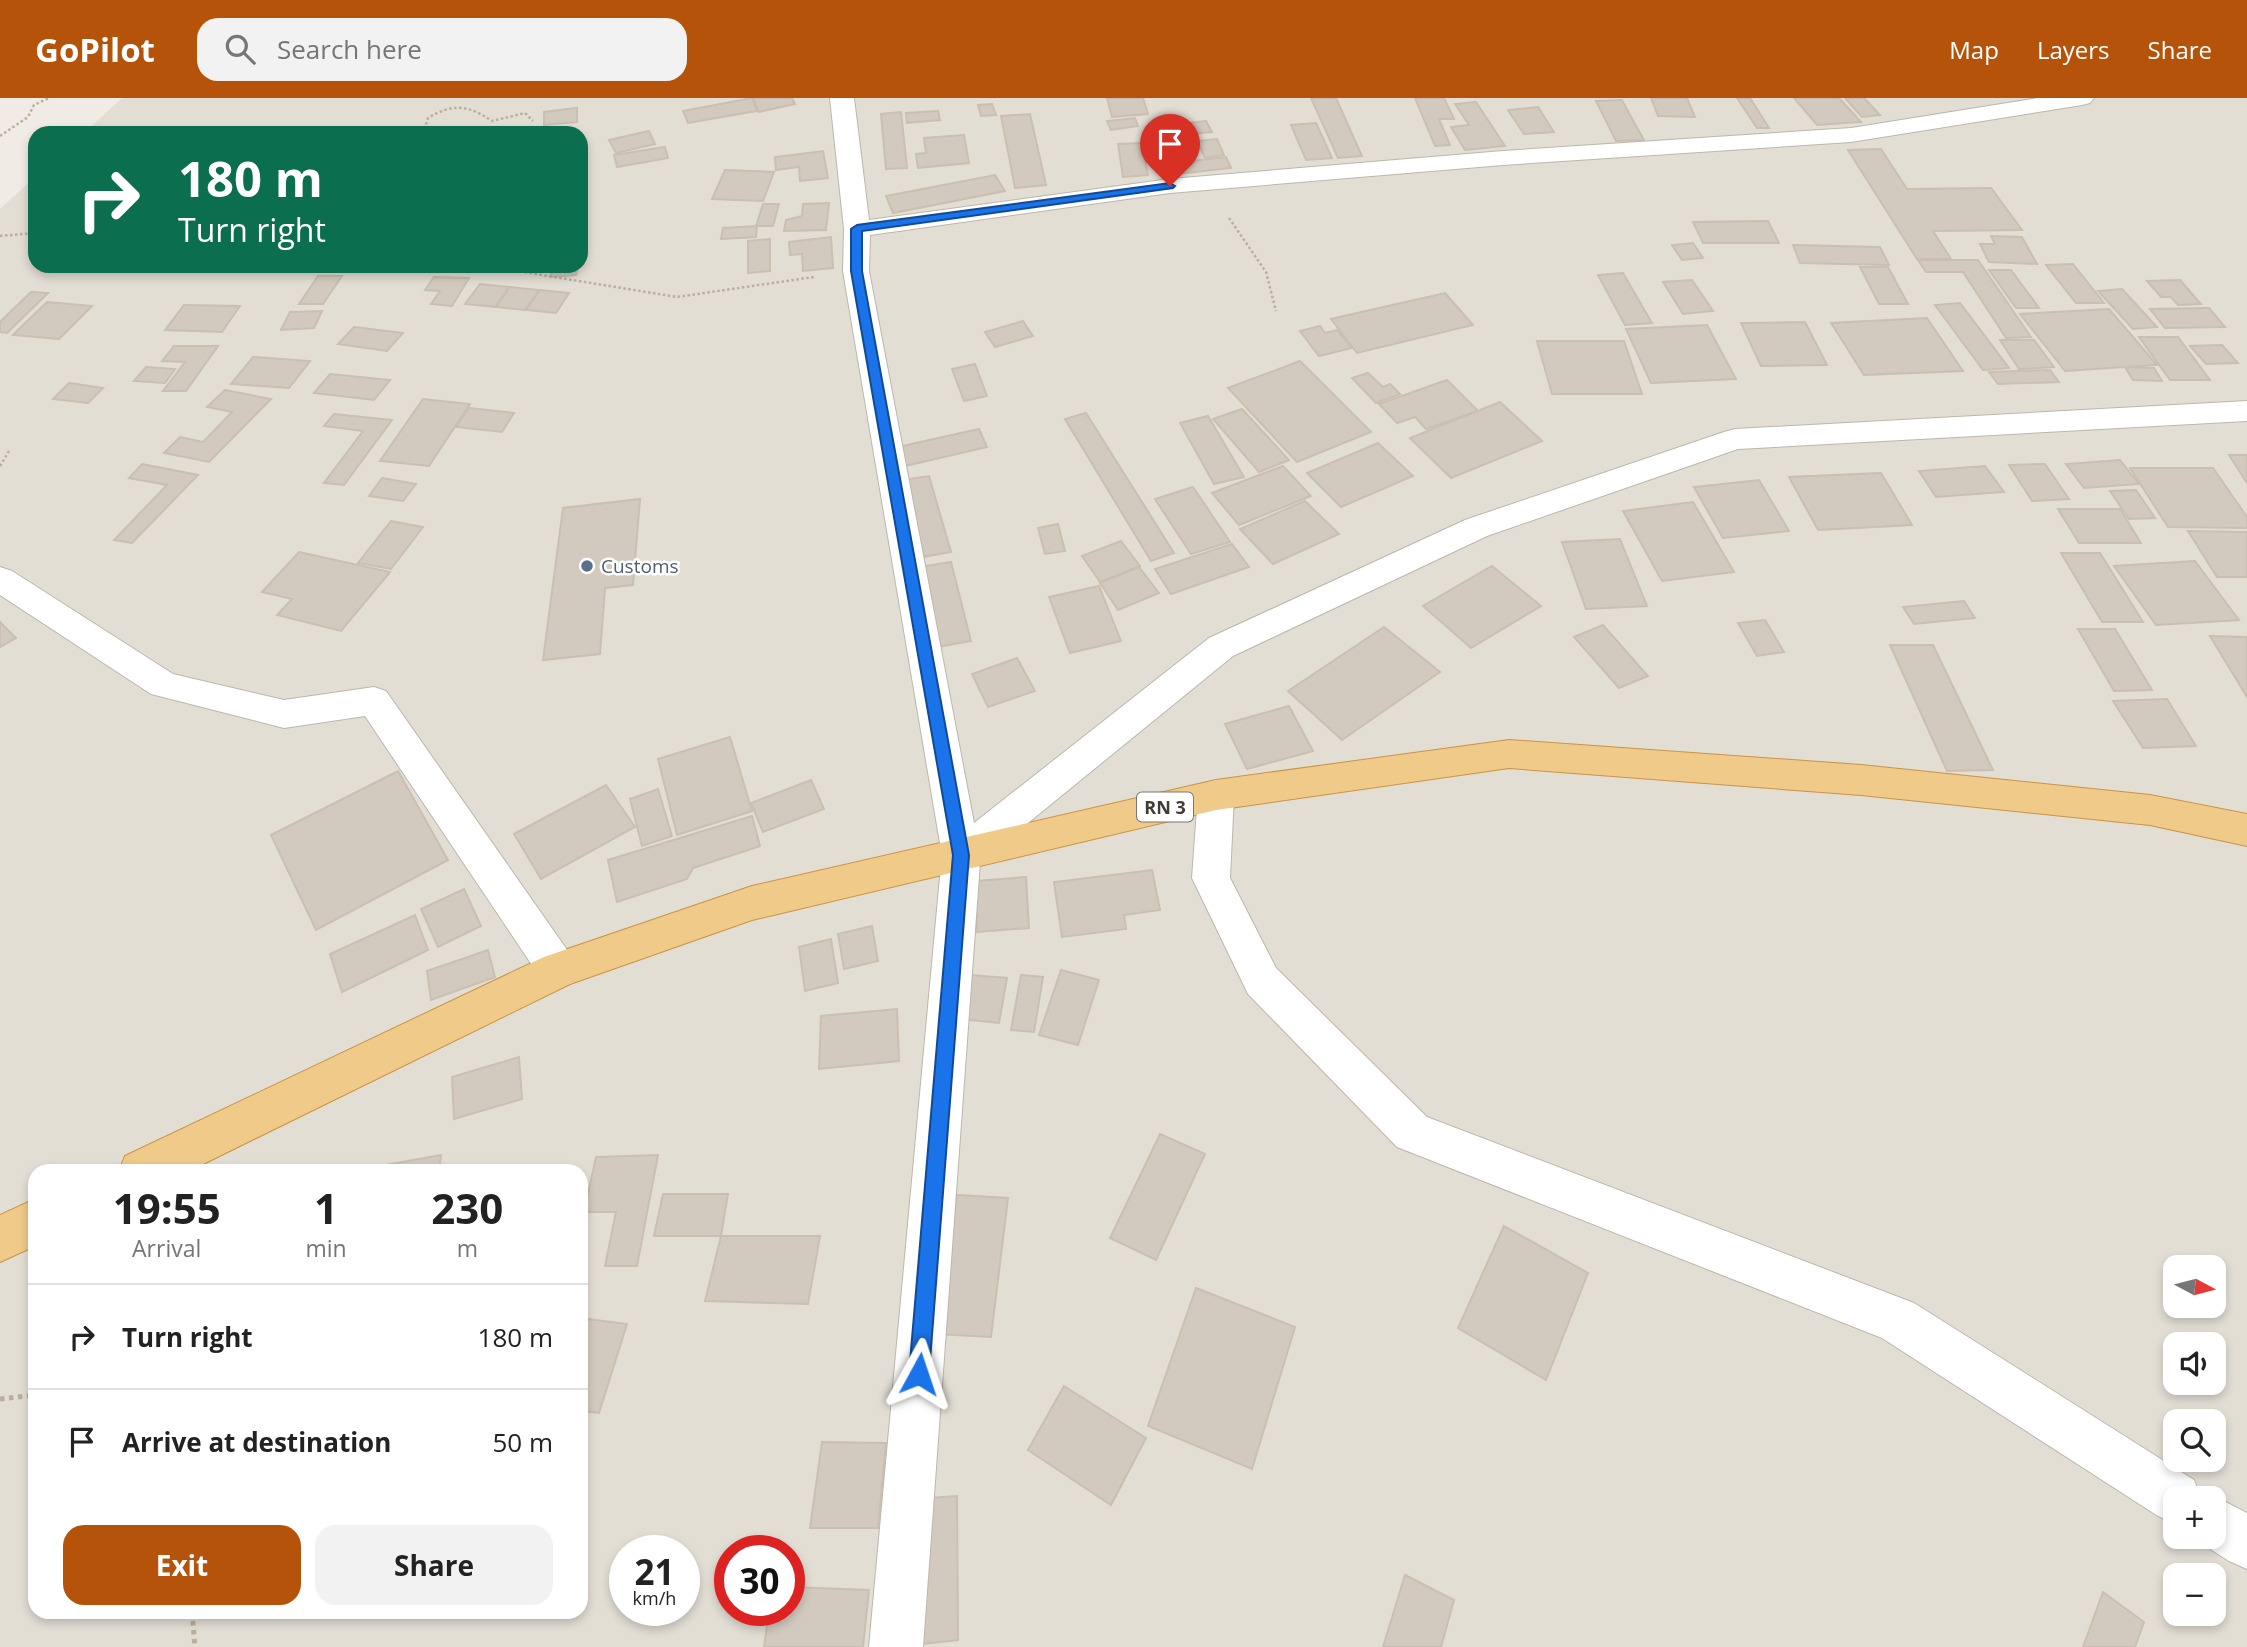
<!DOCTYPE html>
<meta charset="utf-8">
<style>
:root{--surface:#fff;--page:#f2f2f2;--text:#222;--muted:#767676;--line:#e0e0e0;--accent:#b45309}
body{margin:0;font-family:"Open Sans",sans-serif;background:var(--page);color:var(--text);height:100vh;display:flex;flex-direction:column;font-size:26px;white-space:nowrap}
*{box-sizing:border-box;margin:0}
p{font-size:23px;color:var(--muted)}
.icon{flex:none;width:38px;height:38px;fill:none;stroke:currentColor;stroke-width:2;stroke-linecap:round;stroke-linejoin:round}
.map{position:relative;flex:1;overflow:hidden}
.details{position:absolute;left:28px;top:1066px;width:560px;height:455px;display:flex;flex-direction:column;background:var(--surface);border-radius:21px;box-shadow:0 4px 10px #0003}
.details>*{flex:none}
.top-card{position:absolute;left:28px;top:28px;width:560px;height:147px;border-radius:21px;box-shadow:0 4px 10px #0003;background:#0b6e4f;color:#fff;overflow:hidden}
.needle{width:46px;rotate:97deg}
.buttons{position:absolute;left:2163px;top:1157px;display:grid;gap:14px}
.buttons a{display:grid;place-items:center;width:63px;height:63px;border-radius:14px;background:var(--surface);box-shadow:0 4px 10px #0003;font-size:35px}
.speed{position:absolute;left:609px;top:1437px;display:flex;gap:14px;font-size:35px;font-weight:700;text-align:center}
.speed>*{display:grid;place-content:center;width:91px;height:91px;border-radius:50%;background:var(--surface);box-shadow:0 4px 10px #0003;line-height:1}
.speed small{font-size:18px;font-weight:400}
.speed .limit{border:10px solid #d22;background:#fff;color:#111}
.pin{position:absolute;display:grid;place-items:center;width:60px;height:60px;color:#fff;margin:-72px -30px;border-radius:50% 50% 50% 0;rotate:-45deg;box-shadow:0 0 7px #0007}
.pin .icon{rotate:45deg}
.me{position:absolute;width:77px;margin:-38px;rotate:5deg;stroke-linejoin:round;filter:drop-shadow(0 0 5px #0008)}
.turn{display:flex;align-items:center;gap:24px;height:147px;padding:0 35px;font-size:32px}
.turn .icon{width:91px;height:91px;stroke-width:2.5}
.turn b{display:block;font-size:49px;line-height:60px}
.eta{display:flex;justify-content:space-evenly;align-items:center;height:119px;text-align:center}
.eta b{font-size:42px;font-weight:700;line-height:49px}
.button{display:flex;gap:14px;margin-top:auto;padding:14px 35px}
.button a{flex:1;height:80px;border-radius:21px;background:var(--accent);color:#fff;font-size:28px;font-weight:700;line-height:80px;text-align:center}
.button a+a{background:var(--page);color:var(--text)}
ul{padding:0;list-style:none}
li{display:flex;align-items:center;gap:21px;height:105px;padding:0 35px;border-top:2px solid var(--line)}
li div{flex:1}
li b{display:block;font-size:26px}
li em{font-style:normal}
header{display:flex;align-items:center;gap:42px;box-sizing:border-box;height:98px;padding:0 35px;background:var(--accent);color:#fff}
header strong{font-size:33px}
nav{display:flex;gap:38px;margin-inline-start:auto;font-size:24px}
.search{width:490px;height:63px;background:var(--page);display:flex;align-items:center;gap:18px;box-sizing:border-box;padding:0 24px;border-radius:21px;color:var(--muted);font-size:26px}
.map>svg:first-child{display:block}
</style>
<header>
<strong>GoPilot</strong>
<div class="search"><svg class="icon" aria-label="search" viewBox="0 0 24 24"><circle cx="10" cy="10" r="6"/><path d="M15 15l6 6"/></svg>Search here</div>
<nav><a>Map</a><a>Layers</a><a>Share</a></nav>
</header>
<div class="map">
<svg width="2247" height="1549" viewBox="0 0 2247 1549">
<rect width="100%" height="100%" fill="#f0ece5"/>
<path fill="#e3ded4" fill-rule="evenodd" d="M122,0H2247V1549H0V111L35,79V168H581V35H84ZM35,1073H581V1514H35ZM2175,1169H2214V1208H2175ZM2175,1246H2214V1284H2175ZM2175,1323H2214V1362H2175ZM2175,1400H2214V1438H2175ZM625,1452H684V1512H625ZM730,1452H789V1512H730ZM2175,1477H2214V1516H2175Z"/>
<g fill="#d3cabf" stroke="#cabfb0" stroke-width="2">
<path d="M752,0L757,13L688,25L683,13Z"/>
<path d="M753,0H792L795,6L759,14Z"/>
<path d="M1107,0H1143L1148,16L1112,19Z"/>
<path d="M1311,0H1336L1362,58L1338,60Z"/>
<path d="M1415,0H1444L1454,21H1439L1450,47L1435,48Z"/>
<path d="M1651,0H1687L1695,19L1658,18Z"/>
<path d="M1737,0H1750L1769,30H1757Z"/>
<path d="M1794,0H1839L1861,24L1817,27Z"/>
<path d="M1845,0H1864L1880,17L1862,19Z"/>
<path d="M1622,2L1630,17L1644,42L1616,43L1596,3Z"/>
<path d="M1476,4L1505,48L1465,52L1451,29L1469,27L1455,6Z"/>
<path d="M992,6L996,17L981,18L978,7Z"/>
<path d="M1538,9L1554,34L1524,36L1508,12Z"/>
<path d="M577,10V24L544,27V14Z"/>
<path d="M938,13L940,22L907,25L906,15Z"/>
<path d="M901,14L907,70L886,71L881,16Z"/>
<path d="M1030,16L1046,87L1015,90L1001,18Z"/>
<path d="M1135,20L1138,28L1111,32L1107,23Z"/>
<path d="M1206,23L1212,34L1159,40L1155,29Z"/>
<path d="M1316,25L1332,60L1306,62L1291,27Z"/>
<path d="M649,33L655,46L616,55L609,42Z"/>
<path d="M964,37L969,65L918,70L916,56L926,55L924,40Z"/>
<path d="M1217,41L1224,57L1205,60L1197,43Z"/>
<path d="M1142,45L1148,77L1123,79L1118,46Z"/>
<path d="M665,49L668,60L617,69L614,57Z"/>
<path d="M1881,51L1907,91L1991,90L2022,132L1933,133L1951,161H1917L1848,52Z"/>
<path d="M823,53L828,80L800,83L799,69L776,72L775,59Z"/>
<path d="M1226,59L1231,70L1178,76L1173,65Z"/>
<path d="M725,72L774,74L763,103L712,101Z"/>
<path d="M995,77L1005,93L893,115L886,98Z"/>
<path d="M829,105L826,132L784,133L786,122L802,118L803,106Z"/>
<path d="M763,106H779L773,128H756Z"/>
<path d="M1768,123L1779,145H1703L1693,124Z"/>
<path d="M757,128L756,139L721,141L723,130Z"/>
<path d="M1991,138L2022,139L2037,166L1989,164L1980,146H1995Z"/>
<path d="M831,139L833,170L803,173L802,156L790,157L789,144Z"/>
<path d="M770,141V173L748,175V143Z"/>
<path d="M1693,145L1703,160L1682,162L1672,147Z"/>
<path d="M1793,147L1880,149L1889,167L1800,165Z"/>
<path d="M1918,162H1978L2031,239L2006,240L1963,174H1926Z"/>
<path d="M2073,166L2104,205H2076L2046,167Z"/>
<path d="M553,168H578L576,177L550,179Z"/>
<path d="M1860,169H1888L1908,206H1879Z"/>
<path d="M1989,172H2011L2039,210H2016Z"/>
<path d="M1623,175L1652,225L1625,227L1598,177Z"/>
<path d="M318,178H342L323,206H299Z"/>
<path d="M434,179L469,180L452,208L431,206L440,193L425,192Z"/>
<path d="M1692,182L1713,213L1683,216L1663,184Z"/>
<path d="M2180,182L2201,206L2178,207L2171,199H2161L2147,183Z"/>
<path d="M480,186L509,189L495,209L465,206Z"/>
<path d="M510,189L539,192L525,212L496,209Z"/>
<path d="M2122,191L2157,229L2133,231L2098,193Z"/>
<path d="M540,192L569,195L556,215L526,212Z"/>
<path d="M31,194L48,195L7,235L0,234V224Z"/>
<path d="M1445,195L1473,227L1357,255L1331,221Z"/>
<path d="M47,204L92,208L59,241L13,237Z"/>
<path d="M1960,205L2009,270L1983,272L1935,207Z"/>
<path d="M184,207L240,208L222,234L165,232Z"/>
<path d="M2209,210L2225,229L2165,230L2150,211Z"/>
<path d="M2109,211L2157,267L2065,273L2020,216Z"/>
<path d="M322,213L314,230L281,232L290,214Z"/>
<path d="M1927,220L1963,273L1864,277L1831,225Z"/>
<path d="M1023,223L1033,238L995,249L985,234Z"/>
<path d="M1805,224L1827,267L1761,268L1741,225Z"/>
<path d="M1707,227L1736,281L1651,285L1626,231Z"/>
<path d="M1320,228L1325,235L1337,232L1352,250L1319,258L1300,233Z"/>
<path d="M354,229L403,235L387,253L338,246Z"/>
<path d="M2139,239H2178L2210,282H2170Z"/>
<path d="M2000,242H2034L2054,269L2019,271Z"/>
<path d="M1537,243H1624L1642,296H1552Z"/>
<path d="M2222,247L2238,265L2206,266L2190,248Z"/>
<path d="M174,248H218L186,293H163L185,264L162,263Z"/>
<path d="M253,259L310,263L289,290L231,286Z"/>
<path d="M1300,263L1371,334L1297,364L1228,290Z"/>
<path d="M975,266L987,298L964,303L952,271Z"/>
<path d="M146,269L175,271L165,285L134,283Z"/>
<path d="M2125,269L2154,270L2162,283L2133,282Z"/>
<path d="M2050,272L2059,284L1998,286L1989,274Z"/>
<path d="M1368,275L1383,289L1390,286L1400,296L1376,305L1352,280Z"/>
<path d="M330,276L390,282L374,302L314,295Z"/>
<path d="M1447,282L1478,313L1426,331L1415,319L1397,325L1379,306Z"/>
<path d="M69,285L103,290L88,305L53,301Z"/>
<path d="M225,292L271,301L209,364L164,355L180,339L203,344L232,314L207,309Z"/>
<path d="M423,301L470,306L429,368L380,363Z"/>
<path d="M1500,304L1542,343L1451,380L1410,340Z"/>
<path d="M469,310L514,315L502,334L456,329Z"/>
<path d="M1242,311L1289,362L1259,374L1213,321Z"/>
<path d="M1086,315L1174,455L1151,463L1065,321Z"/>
<path d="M334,316L392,322L344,387L324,385L363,333L324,328Z"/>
<path d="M1208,318L1244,379L1214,386L1180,325Z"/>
<path d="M979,331L987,349L905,368L898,349Z"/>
<path d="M1378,345L1413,378L1341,409L1307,375Z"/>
<path d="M2229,357H2247V385Z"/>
<path d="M2120,362L2139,386L2084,390L2066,366Z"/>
<path d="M142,366L198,377L132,445L114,442L167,387L129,380Z"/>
<path d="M2045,366L2069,401L2032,403L2009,367Z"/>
<path d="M1283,368L1311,398L1239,427L1212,395Z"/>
<path d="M1985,368L2004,394L1936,399L1919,373Z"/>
<path d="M2130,370H2213L2247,419V430L2168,429Z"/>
<path d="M1881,375L1912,427L1818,432L1789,379Z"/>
<path d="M929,378L951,454L923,459L902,382Z"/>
<path d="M382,380L416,386L403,403L369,398Z"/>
<path d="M1759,382L1789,433L1723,440L1694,389Z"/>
<path d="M1193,389L1230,444L1191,456L1155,401Z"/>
<path d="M2136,392L2155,420L2129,421L2110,393Z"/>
<path d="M640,401L633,487L605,490L600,556L543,562L563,410Z"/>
<path d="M1305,403L1339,436L1273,466L1240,431Z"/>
<path d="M1693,404L1734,474L1662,483L1623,413Z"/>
<path d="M2058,411H2120L2141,445H2079Z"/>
<path d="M391,423L423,429L391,471L358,465Z"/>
<path d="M1058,426L1065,453L1045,456L1038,430Z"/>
<path d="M2188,433L2247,434V479H2217Z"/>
<path d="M1620,441L1647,508L1586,511L1562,444Z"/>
<path d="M1121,443L1140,468L1100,484L1082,458Z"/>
<path d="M1232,446L1249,469L1171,496L1155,471Z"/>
<path d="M299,454L390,474L341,533L277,517L292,501L262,494Z"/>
<path d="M2061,455H2100L2143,524H2102Z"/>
<path d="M2195,463L2239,522L2156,527L2114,468Z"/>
<path d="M951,464L971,543L926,551L908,471Z"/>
<path d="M1492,468L1541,508L1471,550L1423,508Z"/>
<path d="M1139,469L1159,495L1118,512L1100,485Z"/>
<path d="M1099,488L1121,543L1070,555L1049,499Z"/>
<path d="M1964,503L1975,520L1914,526L1903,509Z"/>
<path d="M1765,522L1784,554L1757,558L1738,525Z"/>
<path d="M0,524L16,540L0,549Z"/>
<path d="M1603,527L1648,578L1619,590L1574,539Z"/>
<path d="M1384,529L1440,574L1342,642L1288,593Z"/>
<path d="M2078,531H2115L2152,592L2114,593Z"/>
<path d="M2210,538L2247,539V599Z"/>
<path d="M1890,547H1933L1993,672L1947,673Z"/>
<path d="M1017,560L1035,593L988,609L972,576Z"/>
<path d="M2167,601L2196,648L2143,650L2113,603Z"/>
<path d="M1289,608L1313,653L1247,671L1225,626Z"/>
<path d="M730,639L752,713L677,737L658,661Z"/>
<path d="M398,673L448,762L316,832L271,737Z"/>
<path d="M811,682L824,711L763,734L751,705Z"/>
<path d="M606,687L635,729L541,781L514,736Z"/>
<path d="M658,691L672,738L642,748L630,701Z"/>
<path d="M752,718L760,748L693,770L687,781L617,804L608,762Z"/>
<path d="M1152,772L1160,812L1124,817L1126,831L1062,839L1054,784Z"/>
<path d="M1026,779L1029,830L977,834L976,783Z"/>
<path d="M464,791L481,828L438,849L421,811Z"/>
<path d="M415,817L428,852L342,894L330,856Z"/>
<path d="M872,828L878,863L844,871L838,836Z"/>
<path d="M831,841L838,885L805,893L799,849Z"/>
<path d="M488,852L495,879L431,902L427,873Z"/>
<path d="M1061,872L1099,882L1078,947L1039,937Z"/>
<path d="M970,877L1007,880L999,925L961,921Z"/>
<path d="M1021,877L1043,879L1034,934L1011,932Z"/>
<path d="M897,911L899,963L819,971L821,918Z"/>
<path d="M519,959L522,1001L454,1021L452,979Z"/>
<path d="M1160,1036L1205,1056L1156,1162L1110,1140Z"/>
<path d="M441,1057L439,1073H373L374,1069Z"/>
<path d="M658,1057L637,1168H605L616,1114H584L596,1059Z"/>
<path d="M663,1096H728L721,1138H654Z"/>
<path d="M957,1097L1008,1100L991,1239L937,1236Z"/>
<path d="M1504,1128L1588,1175L1546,1282L1458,1230Z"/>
<path d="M721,1138H820L808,1206L705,1203Z"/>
<path d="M1196,1190L1295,1229L1252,1371L1148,1328Z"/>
<path d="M588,1221L627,1226L599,1315L581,1313V1243Z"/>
<path d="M1064,1288L1146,1340L1111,1407L1028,1352Z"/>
<path d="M822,1344L886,1345L878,1430H810Z"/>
<path d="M957,1398L958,1542L913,1547L915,1401Z"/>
<path d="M1405,1477L1454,1502L1441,1549H1383Z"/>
<path d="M789,1489L869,1492L863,1549H764L769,1512H789Z"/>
<path d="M2103,1494L2144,1524L2135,1549H2083Z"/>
</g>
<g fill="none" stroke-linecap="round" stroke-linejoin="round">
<g stroke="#bdb6ac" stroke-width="2">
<g id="minor">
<path d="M830,0H854L869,122L1170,81L1503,53L1851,30L2038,0H2094L2090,5L2082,7L1851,44L1503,67L1170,95L870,137L869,173L974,725L1209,540L1465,422L1724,334L1735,331L2247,303V323L1738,351L1487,438L1233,558L980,764L923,1549H869L942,757L843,173L844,131Z"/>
<path d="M0,469L12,473L173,576L284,602L374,589L386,593L572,859L578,872L572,885L558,890L544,885L365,618L284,630L151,596L0,497Z"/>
<path d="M1216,682L1229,686L1234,697L1230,780L1276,870L1427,1019L1914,1205L2194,1382L2201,1400H2175V1425L2158,1418L1882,1240L1397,1049L1248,896L1192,780L1198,697L1203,686Z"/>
<path d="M2214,1398L2247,1415V1471L2229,1463L2196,1442L2194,1438H2214V1400H2210Z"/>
</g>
</g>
<g stroke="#ca9345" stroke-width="2">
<g id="trunk">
<path d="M1509,642L1861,667L2150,697L2247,716V748L2150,727L1861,697L1509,670L1216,712L752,822L570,886L189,1073H119L125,1058L544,859L752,788L1216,682Z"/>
<path d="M35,1101V1148L0,1164V1117Z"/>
</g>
</g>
<g stroke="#baae9c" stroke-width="2.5" stroke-dasharray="2.5 2.5" stroke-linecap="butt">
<path d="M399,35L425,30L428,20C453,5 468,7 492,23L525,15L533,23"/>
<path d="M0,38L28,19L34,7L49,0"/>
<path d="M1229,120L1266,174L1276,213"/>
<path d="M0,138L35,135"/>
<path d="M440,168L499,170L677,199L814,179"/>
<path d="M0,368L9,353"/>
</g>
<g stroke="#baae9c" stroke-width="5" stroke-dasharray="4.5 4.5" stroke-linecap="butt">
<path d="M0,1301L35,1297"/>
<path d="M192,1514L195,1549"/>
</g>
<use href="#minor" fill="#fff" fill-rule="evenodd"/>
<use href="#trunk" fill="#efca88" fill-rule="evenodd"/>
</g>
<path fill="#1a73e8" stroke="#114b97" stroke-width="2" d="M1170,85L1175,88L1173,90L862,133V173L969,757L929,1276L926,1283L919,1286L911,1283L909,1276L953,757L851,173V131L857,127Z"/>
<circle fill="#5c6f8a" stroke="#fff" stroke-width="2.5" cx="587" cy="468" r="7"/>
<g text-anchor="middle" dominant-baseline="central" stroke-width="5" stroke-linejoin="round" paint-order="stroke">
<rect fill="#fff" stroke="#7b7672" stroke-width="2" x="1137" y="694.5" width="56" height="29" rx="5"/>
<g font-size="18" font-weight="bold" fill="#423c35">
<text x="1165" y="709">RN 3</text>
</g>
<g font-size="19" fill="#4e5e75" stroke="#fff" text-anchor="start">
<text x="601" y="468">Customs</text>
</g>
</g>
</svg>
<div class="buttons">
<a><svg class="needle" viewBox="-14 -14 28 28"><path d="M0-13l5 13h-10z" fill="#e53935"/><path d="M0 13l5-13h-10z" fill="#767676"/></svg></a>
<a><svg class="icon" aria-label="sound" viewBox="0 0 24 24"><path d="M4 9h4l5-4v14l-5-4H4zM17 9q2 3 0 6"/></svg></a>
<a><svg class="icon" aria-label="search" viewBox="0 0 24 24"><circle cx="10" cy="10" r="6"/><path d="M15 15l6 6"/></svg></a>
<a>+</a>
<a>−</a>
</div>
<div class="speed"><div>21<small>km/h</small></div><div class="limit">30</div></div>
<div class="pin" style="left:1170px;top:88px;background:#d93025"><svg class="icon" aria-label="arrive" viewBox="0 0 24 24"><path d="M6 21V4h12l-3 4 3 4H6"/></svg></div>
<svg class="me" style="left:919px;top:1276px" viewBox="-20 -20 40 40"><path d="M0-17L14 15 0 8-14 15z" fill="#1a73e8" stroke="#fff" stroke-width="4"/></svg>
<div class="top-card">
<div class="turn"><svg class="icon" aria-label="right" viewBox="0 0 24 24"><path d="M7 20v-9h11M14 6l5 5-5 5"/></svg><div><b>180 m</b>Turn right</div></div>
</div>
<section class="details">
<div class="eta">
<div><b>19:55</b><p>Arrival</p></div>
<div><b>1</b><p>min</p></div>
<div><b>230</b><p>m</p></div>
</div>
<ul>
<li><svg class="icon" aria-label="right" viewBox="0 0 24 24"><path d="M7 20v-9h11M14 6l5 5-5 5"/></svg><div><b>Turn right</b></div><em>180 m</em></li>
<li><svg class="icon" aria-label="arrive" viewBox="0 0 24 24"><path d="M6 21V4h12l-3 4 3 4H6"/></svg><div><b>Arrive at destination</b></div><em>50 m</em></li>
</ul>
<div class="button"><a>Exit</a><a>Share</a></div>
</section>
</div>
